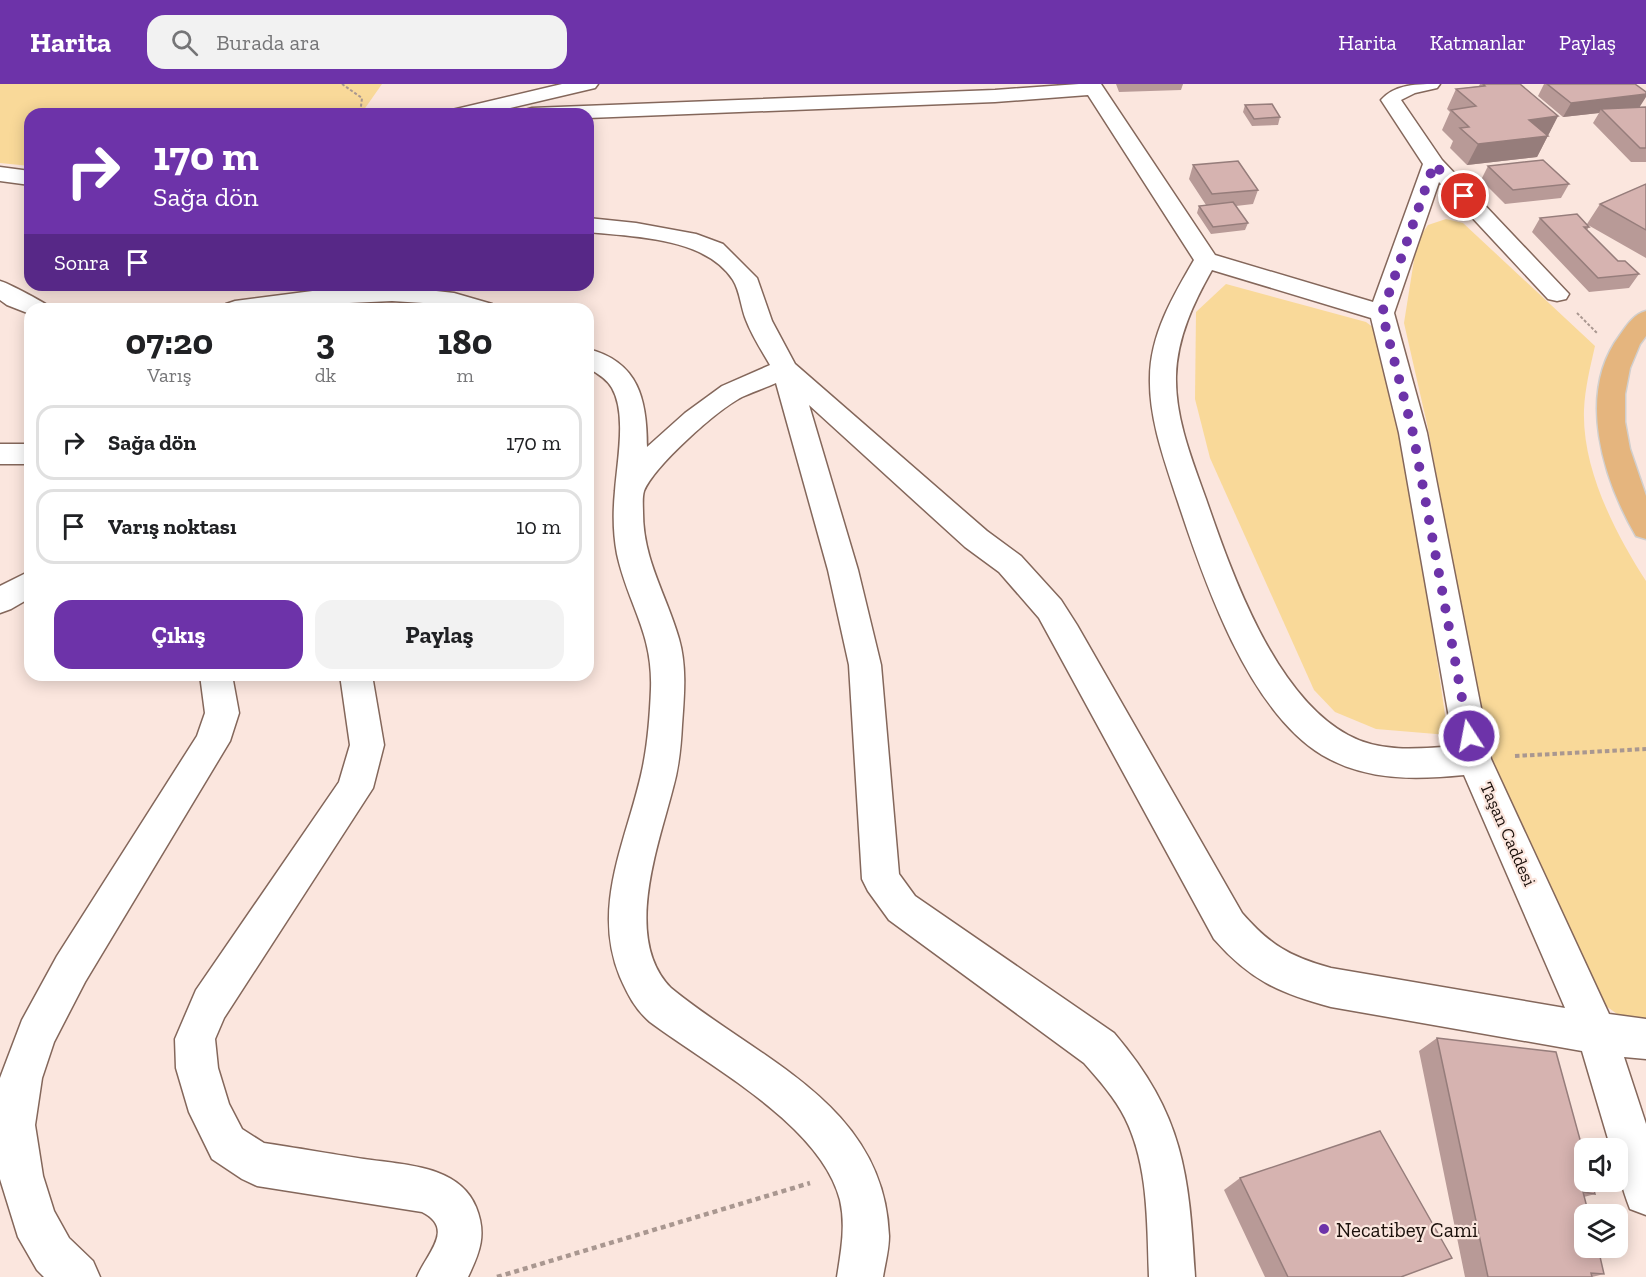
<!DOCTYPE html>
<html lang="tr">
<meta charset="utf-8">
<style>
:root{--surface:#fff;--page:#f2f2f2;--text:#202124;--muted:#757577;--line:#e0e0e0;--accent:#6d33a9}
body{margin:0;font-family:"Zilla Slab",serif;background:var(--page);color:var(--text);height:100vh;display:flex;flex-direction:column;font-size:22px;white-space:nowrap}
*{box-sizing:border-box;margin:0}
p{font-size:20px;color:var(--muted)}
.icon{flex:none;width:33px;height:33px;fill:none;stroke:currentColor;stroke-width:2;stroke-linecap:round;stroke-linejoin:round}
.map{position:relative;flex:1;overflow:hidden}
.side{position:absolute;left:24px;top:219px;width:570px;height:378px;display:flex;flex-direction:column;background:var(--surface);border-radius:18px;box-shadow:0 3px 15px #0003}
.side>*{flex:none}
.hud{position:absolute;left:24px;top:24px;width:570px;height:183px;border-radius:18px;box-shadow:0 3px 15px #0003;background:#6d33a9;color:#fff;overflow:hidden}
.fabs{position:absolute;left:1574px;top:1054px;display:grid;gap:12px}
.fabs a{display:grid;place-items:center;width:54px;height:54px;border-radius:12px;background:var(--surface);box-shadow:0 3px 15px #0003;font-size:30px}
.pin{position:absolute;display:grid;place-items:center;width:51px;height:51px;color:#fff;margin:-26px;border:3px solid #fff;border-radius:50%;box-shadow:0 2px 6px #0007}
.me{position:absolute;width:66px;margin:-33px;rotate:349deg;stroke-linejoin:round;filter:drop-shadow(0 0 4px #0008)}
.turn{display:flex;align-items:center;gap:21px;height:126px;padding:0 30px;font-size:27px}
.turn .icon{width:78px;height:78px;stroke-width:2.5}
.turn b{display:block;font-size:42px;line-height:51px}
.then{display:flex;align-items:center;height:57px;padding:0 30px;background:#0003;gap:12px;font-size:22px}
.eta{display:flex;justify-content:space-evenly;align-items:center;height:102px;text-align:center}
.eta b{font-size:36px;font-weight:700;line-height:42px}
.action{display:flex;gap:12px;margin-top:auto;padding:12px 30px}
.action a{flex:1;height:69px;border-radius:18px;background:var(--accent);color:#fff;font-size:24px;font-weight:700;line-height:69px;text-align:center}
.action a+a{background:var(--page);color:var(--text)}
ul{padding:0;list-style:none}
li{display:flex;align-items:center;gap:18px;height:75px;margin:0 12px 9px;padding:0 18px;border:3px solid var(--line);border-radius:18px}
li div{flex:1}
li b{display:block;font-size:22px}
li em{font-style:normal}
header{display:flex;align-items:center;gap:36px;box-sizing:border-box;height:84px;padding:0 30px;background:var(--accent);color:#fff}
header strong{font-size:28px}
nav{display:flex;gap:33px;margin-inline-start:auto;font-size:21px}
.search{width:420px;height:54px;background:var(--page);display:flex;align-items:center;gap:15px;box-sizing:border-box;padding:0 21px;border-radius:18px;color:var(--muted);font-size:22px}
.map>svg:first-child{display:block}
</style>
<header>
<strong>Harita</strong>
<div class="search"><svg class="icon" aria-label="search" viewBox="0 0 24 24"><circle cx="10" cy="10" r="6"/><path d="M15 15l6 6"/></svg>Burada ara</div>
<nav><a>Harita</a><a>Katmanlar</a><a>Paylaş</a></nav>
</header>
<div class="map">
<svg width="1646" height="1193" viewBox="0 0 1646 1193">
<rect width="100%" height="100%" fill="#fbe6de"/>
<g fill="#f9d999">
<path d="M0,0H382L361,30H30V82L0,79Z"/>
<path d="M1446,135L1463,139L1595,262C1590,284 1585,304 1584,326C1582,385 1615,449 1646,497V939L1624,935L1595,914L1506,728L1486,660L1427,340L1404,239L1417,157L1428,141Z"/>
<path d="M1226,200L1366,238L1374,244L1401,355L1419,454L1448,651L1376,645L1335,628L1314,606L1210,374L1195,315L1196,228Z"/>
</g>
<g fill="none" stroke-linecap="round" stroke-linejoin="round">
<g stroke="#84675b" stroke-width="3">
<g id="minor">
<path d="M562,0H598L595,4L485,30H449L452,26Z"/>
<path d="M1079,0H1101L1215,171L1373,218L1423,80L1381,16C1395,0 1417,0 1440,0L1437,4L1415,9L1401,16L1442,76L1569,210L1566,215L1557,217L1548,215L1439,98L1394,229L1427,349L1491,675L1609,930L1646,935V975L1624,973L1646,1040V1131L1630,1125C1622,1104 1617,1087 1617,1065H1611L1582,967L1331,923C1279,909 1250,896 1214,855L1039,534L999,488L965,463L809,321L858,486L881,581L899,790L915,812L1114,949C1184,1031 1189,1090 1195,1193H1149C1147,1141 1149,1082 1125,1034C1115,1014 1099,996 1084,979L889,836L868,807L862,795L849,581L828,486L776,299C765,304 753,308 742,313C717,326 655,381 644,407C642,413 643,423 643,429C643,476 667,512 679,555C687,583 684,613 682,641C681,662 679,683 673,704C659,760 622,855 671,904C757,975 885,1020 889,1152C889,1166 885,1180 883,1193H837C841,1167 846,1142 840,1116C821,1041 709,982 650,938C635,925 628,911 620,893C590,820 629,752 643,682C648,657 650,630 651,605C653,548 628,521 617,470C613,449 613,427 615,407C617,378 627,330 612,304C607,295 597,289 588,284V265C639,278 647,316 647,363L685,329L722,302L770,281C762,267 752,252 746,236C741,224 740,207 733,196C705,153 634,153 588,148V134L636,139L696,150L723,160L757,194L772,237L795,280L987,447L1021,472L1061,516L1077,541L1242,829C1270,861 1290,873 1331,884L1565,924L1464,691C1415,696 1366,697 1322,671C1248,626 1204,497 1178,418C1165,378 1149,336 1150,294C1150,251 1173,212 1194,176L1088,11L995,18L588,34V30H522L525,26L532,24L995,6ZM1212,186L1371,234L1399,349L1454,662C1419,665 1381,669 1348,651C1274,611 1232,490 1206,415C1192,376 1175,334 1176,292C1177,253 1194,218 1212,186Z"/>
<path d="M0,83L30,87V101L0,97Z"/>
<path d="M0,197C6,198 50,221 52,225H30V230L7,221L0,216Z"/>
<path d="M392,202L454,209L492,220L495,225H456L423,219L392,217L328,220L285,225H223L226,220L235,217L328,205Z"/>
<rect x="0" y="360" width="30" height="20"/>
<path d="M30,487V514L11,525L0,529V502Z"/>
<path d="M200,591H232L239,629L230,657L85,898L54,958L42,994L35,1041L43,1092L54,1127L69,1154L93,1177L100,1193H44L37,1186L18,1153L0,1095V994L22,936L57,872L197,652L205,629Z"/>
<path d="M340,591H372L384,661L373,704L224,934L215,955L218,984L229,1020L242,1045L264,1059C298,1064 331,1070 364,1075C404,1081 459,1081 476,1123C487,1150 480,1168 468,1193H417C426,1170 456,1145 422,1128L257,1102L242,1095L212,1075L189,1028L176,984L175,955L196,906L339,698L350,661Z"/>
</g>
</g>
<g stroke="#d1cfce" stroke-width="3">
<path id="major" d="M1646,227V252L1640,260L1630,284L1625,310V338L1630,365L1646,412V455L1636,452C1603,395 1576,309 1620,251C1627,241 1634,230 1646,227Z"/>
</g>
<g stroke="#a99790" stroke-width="2" stroke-dasharray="3 2" stroke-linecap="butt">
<path d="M342,0L362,14L360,30"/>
<path d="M1577,229L1597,249"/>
</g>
<path stroke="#a99790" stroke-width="4" stroke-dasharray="4.5 3" stroke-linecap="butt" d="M1515,672L1646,665"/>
<path stroke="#a99790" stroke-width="4.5" stroke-dasharray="5 4" stroke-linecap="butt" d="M497,1193L810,1099"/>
<use href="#minor" fill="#fff" fill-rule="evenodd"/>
<use href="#major" fill="#e5b57e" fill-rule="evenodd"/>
</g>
<g fill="#b89a97">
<path d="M1116,0H1183L1181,6L1119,8Z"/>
<path d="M1480,0H1520L1558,32L1537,73L1467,81L1450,64L1453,57L1442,46L1450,28L1447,25L1456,5L1479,2Z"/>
<path d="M1544,0H1635L1640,23H1646V78H1631L1593,39L1599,29L1563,33L1538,12Z"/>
<path d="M1245,21L1280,33L1278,41L1252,42L1243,28Z"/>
<path d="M1193,81L1258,106L1253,120L1236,122L1248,139L1245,146L1211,150L1197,129L1199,122L1206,121L1189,95Z"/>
<path d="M1488,82L1569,100L1561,114L1505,120L1481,96Z"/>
<path d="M1646,100V174L1588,141L1589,143L1587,146L1618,177L1639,190L1629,204L1589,208L1532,148L1540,134L1587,140L1600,120Z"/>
<path d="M1437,954L1595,1110L1584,1113L1604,1190L1592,1193H1465L1419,967Z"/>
<path d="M1240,1094L1401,1193H1265L1224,1106Z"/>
</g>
<g fill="#967d7b">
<path d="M1646,10V13L1639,24L1601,25L1599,29L1563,33L1571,19Z"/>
<path d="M1558,32L1537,73L1467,81L1478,60L1529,36Z"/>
</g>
<g fill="#d6b3b0" stroke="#967d7b" stroke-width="1.5">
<path d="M1483,0H1520L1558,32L1529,36L1548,52L1478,60L1460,44L1469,43L1451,26L1476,22L1456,5L1485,2Z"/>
<path d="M1547,0H1635L1646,8V10L1571,19Z"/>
<path d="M1272,20L1280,33L1254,35L1245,21Z"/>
<path d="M1646,23V64H1640L1601,25Z"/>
<path d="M1543,76L1569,100L1513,106L1488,82Z"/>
<path d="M1238,77L1258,106L1212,110L1193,81Z"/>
<path d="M1646,100V146L1600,120Z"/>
<path d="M1233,118L1248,139L1213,143L1199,122Z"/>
<path d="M1577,130L1589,143H1584L1618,177H1625L1639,190L1598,194L1540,134Z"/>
<path d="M1437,954L1556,968L1584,1070V1098H1592L1595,1110L1583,1108L1589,1131H1584V1164H1598L1604,1190L1591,1189L1592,1193H1488Z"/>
<path d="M1380,1047L1452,1174L1401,1193H1288L1240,1094Z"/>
</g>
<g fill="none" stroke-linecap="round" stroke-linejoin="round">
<path stroke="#6d33a9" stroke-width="10" stroke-dasharray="0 18" d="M1464,112L1434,80L1382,229L1413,349L1469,652"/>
</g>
<circle fill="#6d33a9" stroke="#fbe6de" stroke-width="2" cx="1324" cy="1145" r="6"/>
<g text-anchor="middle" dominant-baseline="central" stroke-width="4.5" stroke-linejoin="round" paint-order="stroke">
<g font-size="18" fill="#1b100b" stroke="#fbe6de">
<text transform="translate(1508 750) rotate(66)">Taşan Caddesi</text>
</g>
<g font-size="21" fill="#1b100b" stroke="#fbe6de" text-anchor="start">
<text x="1336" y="1145">Necatibey Cami</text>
</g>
</g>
</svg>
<div class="fabs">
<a><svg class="icon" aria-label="sound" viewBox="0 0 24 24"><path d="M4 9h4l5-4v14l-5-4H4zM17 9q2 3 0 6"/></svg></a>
<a><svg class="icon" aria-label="layers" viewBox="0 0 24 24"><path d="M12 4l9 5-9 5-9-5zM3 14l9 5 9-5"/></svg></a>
</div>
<div class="pin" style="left:1464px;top:112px;background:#d93025"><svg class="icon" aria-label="arrive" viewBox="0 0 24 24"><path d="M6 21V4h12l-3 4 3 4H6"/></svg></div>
<svg class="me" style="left:1469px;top:652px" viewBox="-20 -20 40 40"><circle r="17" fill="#6d33a9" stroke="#fff" stroke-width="3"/><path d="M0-11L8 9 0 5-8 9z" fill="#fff"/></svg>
<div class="hud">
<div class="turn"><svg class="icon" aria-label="right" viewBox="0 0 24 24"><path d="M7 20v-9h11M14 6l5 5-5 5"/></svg><div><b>170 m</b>Sağa dön</div></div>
<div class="then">Sonra<svg class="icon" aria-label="arrive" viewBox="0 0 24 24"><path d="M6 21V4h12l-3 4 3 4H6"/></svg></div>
</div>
<section class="side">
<div class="eta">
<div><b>07:20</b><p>Varış</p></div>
<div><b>3</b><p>dk</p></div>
<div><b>180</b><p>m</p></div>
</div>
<ul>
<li><svg class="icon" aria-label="right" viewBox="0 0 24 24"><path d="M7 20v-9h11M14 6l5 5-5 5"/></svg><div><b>Sağa dön</b></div><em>170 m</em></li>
<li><svg class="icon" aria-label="arrive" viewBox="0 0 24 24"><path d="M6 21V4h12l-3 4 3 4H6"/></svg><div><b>Varış noktası</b></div><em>10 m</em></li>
</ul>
<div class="action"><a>Çıkış</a><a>Paylaş</a></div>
</section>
</div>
